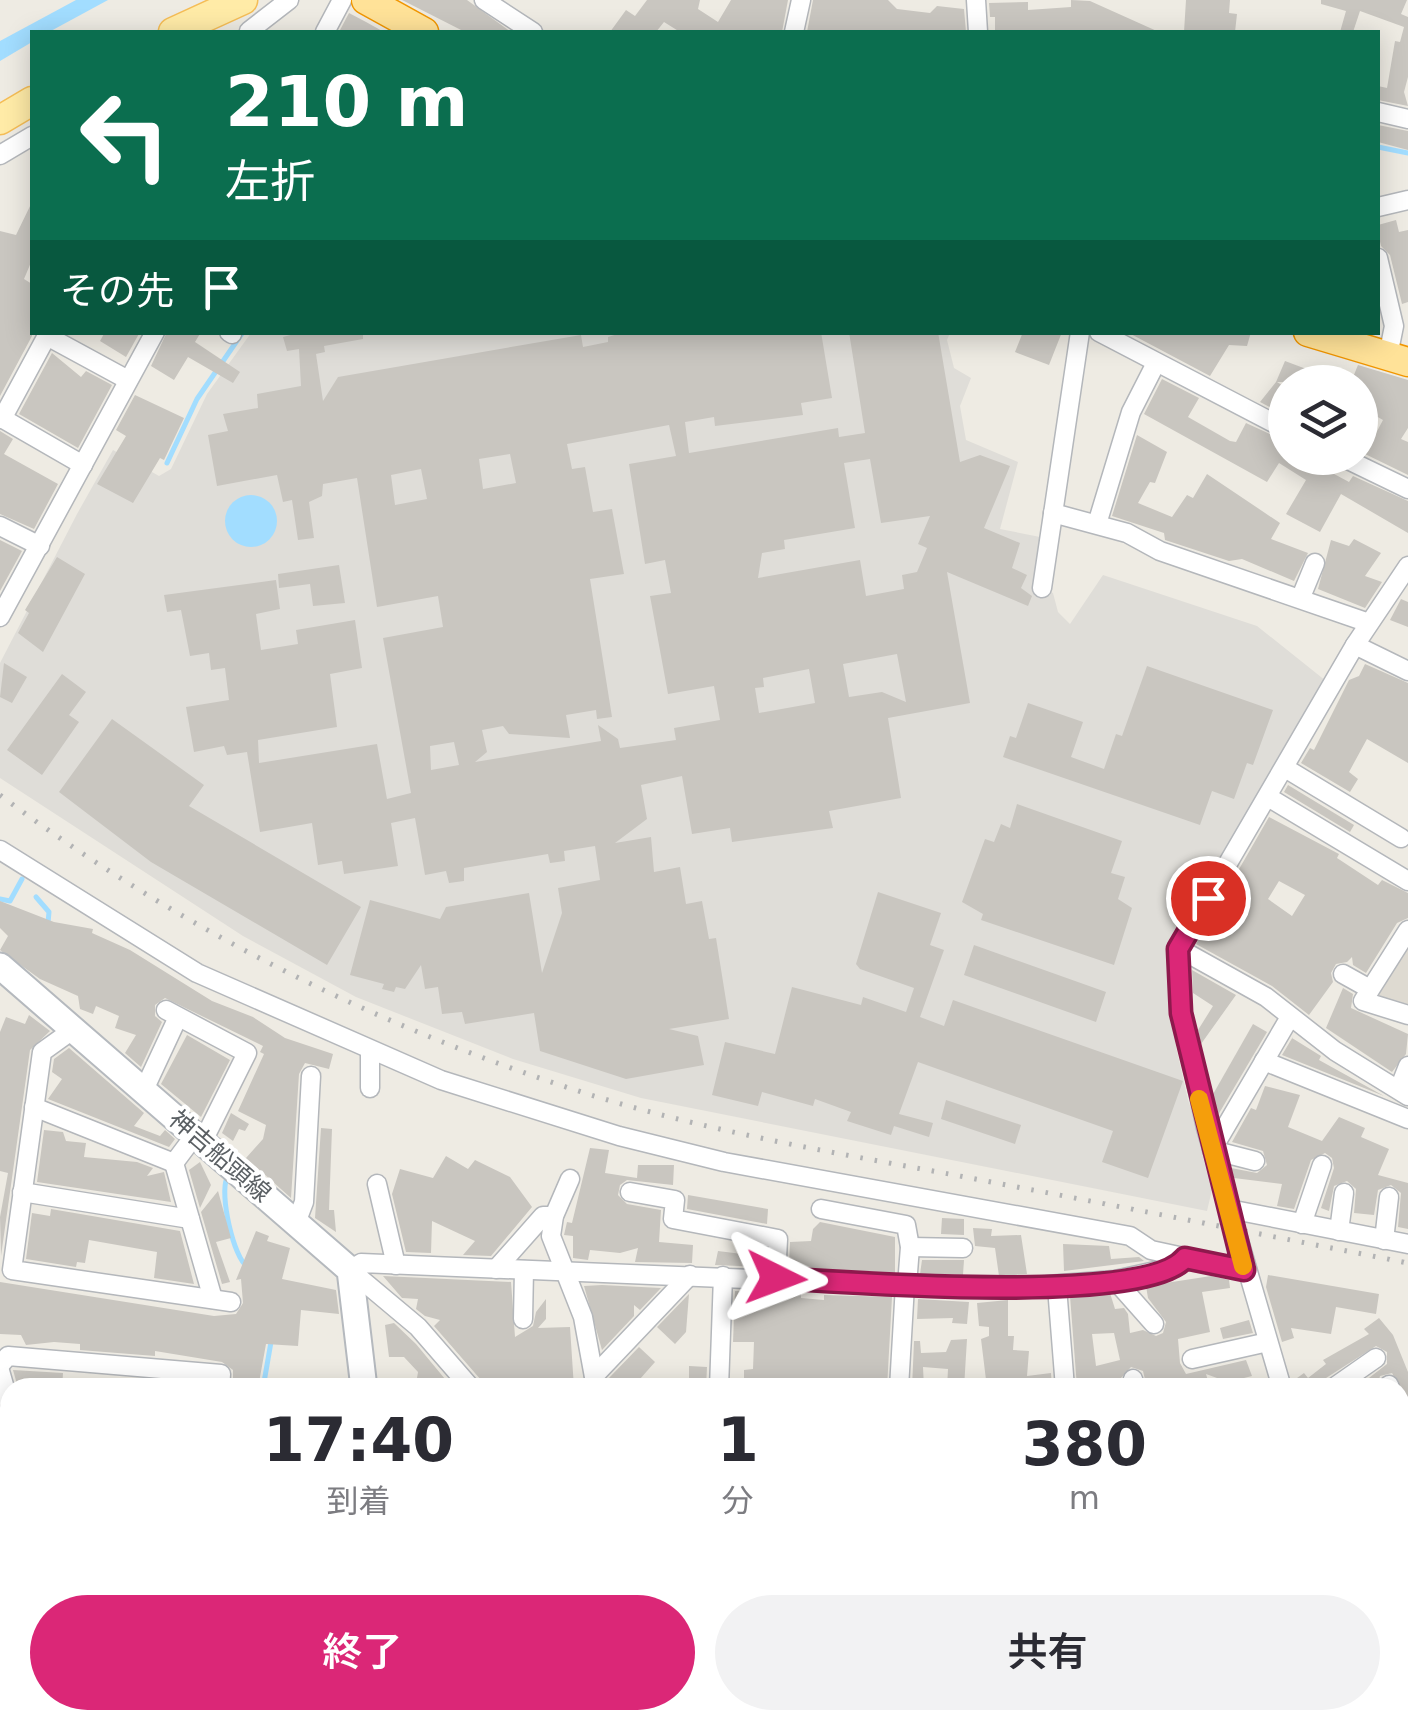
<!DOCTYPE html>
<html lang="ja">
<meta charset="utf-8">
<style>
:root{--surface:#fff;--page:#f2f2f3;--text:#2b2b33;--muted:#7c7c81;--accent:#db2777}
body{margin:0;font-family:"DejaVu Sans","Noto Sans JP",sans-serif;background:var(--page);color:var(--text);height:100vh;display:flex;flex-direction:column;font-size:38px;white-space:nowrap}
*{box-sizing:border-box;margin:0}
p{font-size:32px;color:var(--muted)}
.icon{flex:none;width:55px;height:55px;fill:none;stroke:currentColor;stroke-width:2;stroke-linecap:round;stroke-linejoin:round}
.map{position:relative;flex:1;overflow:hidden}
.drawer{position:absolute;left:0px;top:1378px;width:1410px;height:352px;display:flex;flex-direction:column;background:var(--surface);border-radius:30px 30px 0 0;box-shadow:0 5px 25px #0003}
.drawer>*{flex:none}
.hud{position:absolute;left:30px;top:30px;width:1350px;height:305px;border-radius:0px;box-shadow:0 5px 25px #0003;background:#0b6e4f;color:#fff;overflow:hidden}
.buttons{position:absolute;left:1268px;top:365px;display:grid;gap:20px}
.buttons a{display:grid;place-items:center;width:110px;height:110px;border-radius:50%;background:var(--surface);box-shadow:0 5px 25px #0003;font-size:50px}
.pin{position:absolute;display:grid;place-items:center;width:85px;height:85px;color:#fff;margin:-42px;border:5px solid #fff;border-radius:50%;box-shadow:0 2px 10px #0007}
.me{position:absolute;width:110px;margin:-55px;rotate:93deg;stroke-linejoin:round;filter:drop-shadow(0 0 8px #0008)}
.turn{display:flex;align-items:center;gap:35px;height:210px;padding:0 30px;font-size:45px}
.turn .icon{width:130px;height:130px;stroke-width:2.5}
.turn b{display:block;font-size:70px;line-height:85px}
.then{display:flex;align-items:center;height:95px;padding:0 30px;background:#0003;gap:20px;font-size:38px}
.eta{display:flex;justify-content:space-evenly;align-items:center;height:170px;text-align:center}
.eta b{font-size:60px;font-weight:600;line-height:70px}
.action{display:flex;gap:20px;margin-top:auto;padding:20px 30px}
.action a{flex:1;height:115px;border-radius:60px;background:var(--accent);color:#fff;font-size:40px;font-weight:600;line-height:115px;text-align:center}
.action a+a{background:var(--page);color:var(--text)}
.map>svg:first-child{display:block}
</style>
<div class="map">
<svg width="1408" height="1728" viewBox="0 0 1408 1728">
<rect width="100%" height="100%" fill="#eeebe3"/>
<path fill="#dfddd8" d="M251,333H950L947,340L954,368L971,378L960,406L966,440L1018,462L1000,529L1040,537L1033,585L1053,593L1058,612L1070,624L1103,575L1257,626L1326,681L1170,944L1176,1047L1188,1100L1215,1177L1207,1211L641,1098L513,1059L356,997L243,936L0,778V663L77,514L113,450L159,476L171,469L207,394Z"/>
<path fill="#dedad1" d="M1408,944V1010L1376,1000Z"/>
<g fill="#a2ddff">
<path d="M76,0H108L49,32H32V42L0,61V41Z"/>
<circle cx="251" cy="521" r="26"/>
</g>
<g fill="none" stroke-linecap="round" stroke-linejoin="round">
<g stroke="#a2ddff" stroke-width="5">
<path d="M1378,147L1408,153"/>
<path d="M167,463L197,399L243,332"/>
<path d="M36,897L49,912L48,923"/>
<path d="M0,899L10,901L22,879"/>
<path d="M227,1178C219,1194 234,1259 247,1266"/>
<path d="M263,1388L271,1342"/>
<path d="M1400,1620L1408,1618"/>
<path d="M1315,1728V1720"/>
</g>
</g>
<g fill="#c9c6c0" fill-rule="evenodd">
<path d="M402,0H467L511,32H465Z"/>
<path d="M647,0H700L698,9L718,22L731,0H788L782,32H680L664,22L656,32H610L626,10L635,16Z"/>
<path d="M813,0H888L897,9L930,13L937,6L964,9L966,32H807Z"/>
<path d="M1071,0L1090,1L1159,32H995V17H990L989,3L1028,2V10L1071,7Z"/>
<path d="M1186,0H1230L1229,13L1237,14L1235,32H1184Z"/>
<path d="M1321,0H1407L1401,14L1408,17V77L1404,92L1408,106L1378,100V86L1387,88L1395,41L1400,42L1404,27L1360,11L1353,32H1340L1346,11L1321,4Z"/>
<path d="M349,13L366,22L384,32H339Z"/>
<path d="M1378,125L1408,131V150L1378,142Z"/>
<path d="M32,202V260L24,279L32,284V336L0,396V231L16,235Z"/>
<path d="M1396,220L1399,232L1408,230V302L1402,304L1390,255L1381,246L1378,233V225Z"/>
<path d="M105,332H140L126,357L100,341Z"/>
<path d="M167,332H201L195,342L240,372L233,383L188,357L174,380L151,366Z"/>
<path d="M302,332H363V339L324,346L325,352L316,354L323,401L338,377L581,335L583,347L608,342V337L624,332H821L832,398L801,403L803,415L715,426L714,417L685,422L689,453L838,428L839,437L865,433L849,332H938L960,462L980,455L1010,466L984,528L1020,543L1012,568L1027,575L1021,588L1032,596L1028,606L947,572L970,703L888,718L901,798L829,811L833,828L732,842L730,828L692,834L682,776L641,785L647,819L615,843L651,837L654,872L680,867L686,904L702,901L709,939L716,938L729,1019L669,1029L698,1036L704,1065L626,1079L540,1051L534,1013L465,1024L462,1012L442,1014L438,987L425,989L421,965L405,989L396,987L394,992L382,989L384,984L350,975L370,900L440,919L446,907L529,893L542,973L562,913L558,888L600,880L595,846L564,851L565,861L550,863L548,854L464,868V881L449,883L446,871L425,875L415,818L391,823L398,866L344,874L342,861L318,865L312,823L260,832L247,752L227,755L224,746L194,752L186,707L229,700L225,668L211,670L209,653L190,656L181,610L167,612L164,595L276,580L280,609L256,614L261,650L298,644L296,630L355,620L362,668L330,674L337,727L258,740L259,763L377,744L387,799L411,793L383,638L443,627L438,596L377,607L357,478L323,484L322,496L309,502L314,538L298,540L292,500L283,502L277,475L217,486L208,435L228,431L223,414L258,408L257,394L301,386L299,349L287,351L283,337ZM669,425L676,456L629,464L645,564L665,560L671,593L650,596L668,694L714,686L720,720L674,728L676,740L620,748L618,739L598,725L601,741L475,762L487,752L482,730L503,726L509,734L570,738L566,715L596,710L597,719L612,717L590,579L624,574L612,509L593,512L585,467L572,469L567,444ZM510,454L516,483L483,489L479,459ZM870,459L881,523L930,516L918,544L927,548L917,572L902,575L904,589L866,596L860,560L758,578L762,553L785,549L784,540L855,528L844,463ZM421,469L427,499L395,505L391,475ZM897,654L906,702L882,692L849,697L843,664ZM809,669L815,703L759,713L755,688L764,687L763,678ZM454,742L459,765L431,770L430,746Z"/>
<path d="M1023,332H1062L1049,365L1015,352Z"/>
<path d="M1127,332H1251L1247,346L1229,345L1210,376Z"/>
<path d="M52,353L81,377L86,371L112,385L78,448L19,414Z"/>
<path d="M1285,361L1309,370L1304,382H1277L1285,387V415L1260,402L1276,382Z"/>
<path d="M1358,365L1408,380V428L1401,439L1408,442V475L1365,454L1383,420L1360,407V382H1351Z"/>
<path d="M1162,379L1199,398L1188,417L1230,441L1236,442L1246,423L1285,441V458H1328L1323,468L1349,482L1353,476L1408,501V533L1341,494L1320,532L1286,514L1306,480L1279,463L1267,482L1144,414Z"/>
<path d="M135,395L184,418L164,460L160,458L133,503L97,484L126,436L116,430Z"/>
<path d="M0,431L13,439L4,454L58,484L34,529L0,514Z"/>
<path d="M1137,435L1167,452L1155,483L1150,482L1138,503L1172,517L1187,495L1193,498L1207,474L1280,523L1271,539L1308,553L1294,581L1242,559L1229,561L1165,540L1164,533L1112,516Z"/>
<path d="M1354,539L1381,553L1365,576L1382,582L1365,608L1318,589L1331,540L1349,546Z"/>
<path d="M0,540L22,551L0,591Z"/>
<path d="M57,557L85,574L43,652L18,633L29,613L25,610Z"/>
<path d="M339,565L345,603L313,606L310,584L279,588L278,574Z"/>
<path d="M1401,599L1408,602V627L1390,620Z"/>
<path d="M4,663L27,677L12,703L0,697Z"/>
<path d="M1365,664L1408,683V763L1367,739L1349,772L1358,779L1350,792L1301,763L1310,748L1314,750L1349,680L1359,676Z"/>
<path d="M1147,666L1273,710L1253,765L1247,763L1234,799L1212,791L1200,825L1003,757L1010,736L1016,738L1028,703L1083,722L1071,757L1104,769L1116,734L1122,736Z"/>
<path d="M62,674L86,692L69,715L79,722L42,775L7,750Z"/>
<path d="M112,719L204,785L189,806L361,907L327,965L151,862L59,792Z"/>
<path d="M1288,785L1354,825L1350,832L1284,792Z"/>
<path d="M1017,804L1122,841L1111,873L1125,877L1118,899L1132,908L1114,965L981,920L983,914L962,902L985,839L994,842L1001,824L1010,828Z"/>
<path d="M1269,817L1339,854L1337,858L1378,885L1382,880L1408,893V918L1397,923L1366,973L1353,965L1352,957L1347,962L1336,964L1331,973L1333,982L1309,1015L1272,986L1196,944ZM1279,881L1305,895L1292,916L1268,899Z"/>
<path d="M878,892L941,913L930,945L944,950L920,1017L944,1026L953,1000L1183,1081L1148,1178L1102,1162L1113,1131L918,1062L899,1114L933,1123L929,1137L894,1126L891,1135L847,1121L851,1112L815,1099L813,1106L762,1092L758,1106L712,1095L725,1042L775,1054L792,987L861,1005L863,997L906,1012L914,988L860,969L856,964Z"/>
<path d="M0,901L54,922L93,929L92,933L130,950L212,1001L253,1017L285,1038L333,1054L329,1069L305,1063L299,1074L291,1198L246,1158L263,1139L266,1125L238,1111L264,1054L260,1052L263,1046L165,998L155,1005V1016L162,1022L141,1067L125,1053L136,1035L115,1028L119,1016L96,1006L93,1014L80,1009L78,996L40,979L0,950L8,936L0,928Z"/>
<path d="M974,945L1106,992L1096,1022L964,975Z"/>
<path d="M1192,970L1236,995L1201,1044L1198,1030L1213,1006L1193,993Z"/>
<path d="M1343,988L1353,994L1351,1008L1408,1034L1406,1054L1392,1072L1326,1028Z"/>
<path d="M29,1015L50,1031L30,1050L1,1256L0,1217L8,1173L0,1171V1032L6,1017L25,1024Z"/>
<path d="M1253,1024L1267,1032L1218,1115L1212,1096Z"/>
<path d="M187,1035L230,1060L201,1117L161,1084Z"/>
<path d="M1294,1035L1292,1038L1321,1056L1319,1060L1384,1096L1282,1055Z"/>
<path d="M69,1048L144,1113L134,1126L160,1136L165,1130L175,1139L169,1147L48,1099L62,1079L52,1072L54,1059Z"/>
<path d="M1265,1086L1300,1095L1288,1127L1322,1141L1339,1117L1365,1128L1361,1137L1389,1149L1378,1175L1408,1183V1229L1398,1227L1401,1193L1391,1185L1378,1190L1374,1215L1354,1213L1356,1189L1347,1181L1334,1186L1329,1211L1321,1208L1334,1168L1332,1158L1325,1153L1311,1160L1294,1209L1277,1206L1282,1184L1234,1178L1231,1168L1257,1173L1267,1165L1263,1151L1232,1142L1251,1108L1256,1110Z"/>
<path d="M946,1100L1021,1125L1015,1144L941,1119Z"/>
<path d="M231,1113L249,1124L245,1131L239,1129L233,1141L222,1133Z"/>
<path d="M321,1128L332,1129L329,1210H334L336,1232L315,1218Z"/>
<path d="M44,1130L63,1132L66,1141L86,1143L84,1157L137,1162L153,1168L147,1176L164,1172L171,1202L37,1182Z"/>
<path d="M590,1148L609,1150L605,1173L637,1178L638,1165H674L673,1185L627,1180L620,1185L618,1195L627,1204L661,1210L659,1242L693,1245L692,1263L635,1262L638,1248L620,1253L590,1250L588,1260L573,1258V1236L564,1235L567,1222L572,1223Z"/>
<path d="M446,1156L468,1169L475,1160L510,1177L532,1207L491,1256L463,1255L475,1241L432,1221L431,1253L406,1252L392,1194L400,1169L433,1178Z"/>
<path d="M200,1162L211,1185L200,1208L189,1170Z"/>
<path d="M218,1191L231,1238L216,1242L230,1282L222,1284L201,1212Z"/>
<path d="M688,1195L768,1209L767,1224L687,1209Z"/>
<path d="M51,1209L180,1231L194,1284L154,1278L157,1252L89,1240L85,1263L77,1262L76,1267L26,1259L32,1213L50,1216Z"/>
<path d="M942,1218L964,1219V1235L941,1234Z"/>
<path d="M820,1222L895,1237V1273L789,1268L790,1242L811,1241L813,1229Z"/>
<path d="M973,1228L992,1229L991,1236L1021,1235L1027,1274L999,1276L995,1248L975,1246Z"/>
<path d="M256,1231L269,1236L267,1241L290,1248L282,1279L336,1290L339,1314L301,1310L298,1346L266,1344L258,1388H233V1370L222,1362L155,1351V1356L80,1350V1344L54,1342L26,1345L21,1335L0,1334V1282L214,1316L236,1314L243,1303L241,1279L236,1280Z"/>
<path d="M1063,1244L1109,1246L1111,1259L1139,1257L1144,1261L1064,1271Z"/>
<path d="M743,1245L765,1249L763,1267L715,1265L718,1251L742,1254Z"/>
<path d="M922,1260H964L963,1275L920,1274Z"/>
<path d="M1268,1275L1379,1294L1376,1314L1336,1307L1331,1334L1291,1328L1294,1338L1282,1342L1266,1287Z"/>
<path d="M383,1276L511,1282L515,1337L533,1326L536,1312L546,1299V1319L538,1328L570,1327L574,1388H488L434,1326L440,1320L425,1316L416,1309L418,1299L402,1298Z"/>
<path d="M1211,1276L1229,1280L1230,1288L1202,1292L1210,1332L1178,1339L1180,1363L1186,1374L1246,1360L1252,1376L1228,1382L1206,1374L1210,1388H1147L1143,1371L1131,1367L1121,1378L1077,1387L1070,1296L1110,1293L1115,1309L1124,1308L1128,1314L1130,1333L1143,1330L1156,1336L1163,1333L1166,1322L1148,1298L1146,1286ZM1114,1333L1120,1360L1096,1366L1092,1334Z"/>
<path d="M584,1286L602,1285L661,1288L640,1310L634,1305V1316L602,1350Z"/>
<path d="M735,1291L801,1294V1298L824,1300V1295L892,1297L887,1388L808,1384V1388H744V1370L753,1369L754,1342H733Z"/>
<path d="M689,1294L686,1332L675,1344L657,1327Z"/>
<path d="M918,1299L969,1302L967,1324L952,1323L953,1318L917,1319Z"/>
<path d="M1008,1300V1336H1014L1013,1350L1029,1351L1027,1376L1051,1373L1052,1388H987L981,1339L989,1336V1327L979,1326L977,1303Z"/>
<path d="M1379,1318L1393,1335L1408,1372V1400L1392,1373L1380,1376L1377,1388H1356L1387,1364V1352L1376,1346L1326,1378L1321,1388H1294L1293,1381L1304,1373L1308,1378L1326,1364L1323,1360L1369,1334L1364,1329Z"/>
<path d="M1249,1320L1253,1333L1223,1339L1220,1328Z"/>
<path d="M394,1323L416,1344L445,1379L430,1388H402L417,1378L418,1372L404,1357H389L385,1325Z"/>
<path d="M967,1339L964,1388H947L948,1369L923,1367L924,1388H912L914,1341H920L921,1353L946,1352L951,1340Z"/>
<path d="M639,1347L655,1362L632,1388H608L607,1380Z"/>
<path d="M689,1366L707,1367L706,1388H689Z"/>
<path d="M13,1370L63,1373L62,1388H18Z"/>
<path d="M4,1689L10,1720L14,1728H0V1690Z"/>
</g>
<g fill="none" stroke-linecap="round" stroke-linejoin="round">
<g stroke="#b4b7bb" stroke-width="21">
<g id="minor">
<path d="M484,0L533,32"/>
<path d="M976,0L978,32"/>
<path d="M249,31L289,0"/>
<path d="M325,32L342,0"/>
<path d="M794,32L801,0"/>
<path d="M1378,112L1408,119"/>
<path d="M0,155L32,136"/>
<path d="M1378,207L1408,200"/>
<path d="M1378,258L1394,326L1388,356"/>
<path d="M229,332L232,334"/>
<path d="M1099,332L1285,429"/>
<path d="M47,336L128,380"/>
<path d="M0,417L83,465"/>
<path d="M2,419L49,332"/>
<path d="M1344,458L1408,489"/>
<path d="M1053,513L1127,533L1160,551L1369,623"/>
<path d="M1097,524L1131,412L1156,363"/>
<path d="M0,526L40,546"/>
<path d="M1042,588L1080,332"/>
<path d="M1301,597L1315,563"/>
<path d="M0,617L155,332"/>
<path d="M1355,645L1408,671"/>
<path d="M1285,768L1401,838"/>
<path d="M1268,797L1408,881"/>
<path d="M0,850L197,973L441,1080L619,1136L724,1162L1130,1236L1151,1250L1244,1270"/>
<path d="M1408,930L1363,1001L1408,1015"/>
<path d="M1178,948L1266,997L1335,1051L1408,1096"/>
<path d="M1343,974L1370,989"/>
<path d="M166,1010L247,1053L203,1141"/>
<path d="M74,1029L42,1052L12,1270L231,1302"/>
<path d="M370,1052V1088"/>
<path d="M1264,1061L1408,1119"/>
<path d="M1399,1089L1408,1066"/>
<path d="M144,1090L178,1017"/>
<path d="M34,1107L174,1163"/>
<path d="M195,1135L174,1163L213,1299"/>
<path d="M1255,1161L1212,1150L1290,1017"/>
<path d="M570,1179L554,1216L551,1236L583,1317L596,1388"/>
<path d="M377,1184L396,1265"/>
<path d="M22,1192L190,1219"/>
<path d="M630,1192L675,1200L673,1219L778,1239L776,1278"/>
<path d="M821,1209L906,1225L910,1247L907,1285"/>
<path d="M1229,1209L1408,1244"/>
<path d="M296,1223L304,1202L311,1076"/>
<path d="M1302,1224L1322,1165"/>
<path d="M1339,1231L1344,1193"/>
<path d="M1384,1240L1389,1197"/>
<path d="M910,1247L963,1248"/>
<path d="M496,1269L543,1216H554"/>
<path d="M1115,1280L1154,1324"/>
<path d="M1057,1287L1065,1388"/>
<path d="M523,1319L524,1270"/>
<path d="M1192,1359L1268,1342"/>
<path d="M0,1365L8,1356L221,1374L220,1388"/>
<path d="M0,1371L10,1406"/>
<path d="M594,1376L690,1275"/>
<path d="M1133,1379L1135,1388"/>
<path d="M1389,1385L1390,1388"/>
<path d="M471,1388L418,1327L350,1270L361,1263L991,1289L1115,1280L1178,1266L1185,1258"/>
<path d="M719,1388L723,1276"/>
<path d="M899,1388L905,1285"/>
<path d="M1282,1388L1206,1128L1181,1013L1178,949L1355,645L1408,566"/>
<path d="M1333,1388L1376,1358"/>
<path d="M1400,1423L1407,1441L1406,1471"/>
<path d="M0,1436L10,1437"/>
<path d="M0,1544L10,1594"/>
<path d="M1400,1599L1408,1609"/>
<path d="M1400,1665L1408,1664"/>
<path d="M48,1720L51,1728"/>
<path d="M140,1720L149,1721"/>
<path d="M544,1720L545,1728"/>
<path d="M725,1720L730,1728"/>
<path d="M1038,1720V1728"/>
<path d="M880,1728L881,1720"/>
<path d="M1140,1728V1726"/>
<path d="M1260,1728L1262,1720"/>
</g>
</g>
<g stroke="#b5b9be" stroke-width="29">
<g id="secondary">
<path d="M0,966L350,1270L364,1388"/>
<path d="M408,1720L409,1728"/>
</g>
</g>
<g stroke="#f5bd56" stroke-width="31">
<g id="primary">
<path d="M173,32L243,0"/>
<path d="M0,120L32,101"/>
</g>
</g>
<g stroke="#f19600" stroke-width="31">
<g id="trunk">
<path d="M366,0L424,32"/>
<path d="M1308,332L1408,362"/>
</g>
</g>
<use href="#minor" stroke="#fff" stroke-width="18"/>
<use href="#secondary" stroke="#fff" stroke-width="25"/>
<use href="#primary" stroke="#ffeba7" stroke-width="28"/>
<use href="#trunk" stroke="#ffe298" stroke-width="28"/>
<path stroke="#b2b3b4" stroke-width="5" stroke-dasharray="2.5 12" stroke-linecap="butt" d="M0,795C169,922 359,1018 560,1085C685,1127 819,1150 949,1174C1102,1203 1255,1233 1408,1263"/>
</g>
<g fill="none" stroke-linecap="round" stroke-linejoin="round">
<g stroke="#8e194d" stroke-width="25">
<path id="route" d="M776,1278C845,1282 1145,1306 1185,1258L1244,1270L1181,1013L1178,949L1208,898"/>
</g>
<use href="#route" stroke="#db2777" stroke-width="18"/>
<path stroke="#f59e0b" stroke-width="18" d="M1199,1099L1243,1266"/>
</g>
<g text-anchor="middle" dominant-baseline="central" stroke-width="8" stroke-linejoin="round" paint-order="stroke">
<g font-size="25" fill="#5b6064" stroke="#fff">
<text transform="translate(220 1156) rotate(41)">神吉船頭線</text>
</g>
</g>
</svg>
<div class="buttons">
<a><svg class="icon" aria-label="layers" viewBox="0 0 24 24"><path d="M12 4l9 5-9 5-9-5zM3 14l9 5 9-5"/></svg></a>
</div>
<div class="pin" style="left:1208px;top:898px;background:#d93025"><svg class="icon" aria-label="arrive" viewBox="0 0 24 24"><path d="M6 21V4h12l-3 4 3 4H6"/></svg></div>
<svg class="me" style="left:776px;top:1278px" viewBox="-20 -20 40 40"><path d="M0-17L14 15 0 8-14 15z" fill="#db2777" stroke="#fff" stroke-width="4"/></svg>
<div class="hud">
<div class="turn"><svg class="icon" aria-label="left" viewBox="0 0 24 24"><path d="M17 20v-9H6M10 6l-5 5 5 5"/></svg><div><b>210 m</b>左折</div></div>
<div class="then">その先<svg class="icon" aria-label="arrive" viewBox="0 0 24 24"><path d="M6 21V4h12l-3 4 3 4H6"/></svg></div>
</div>
<section class="drawer">
<div class="eta">
<div><b>17:40</b><p>到着</p></div>
<div><b>1</b><p>分</p></div>
<div><b>380</b><p>m</p></div>
</div>
<div class="action"><a>終了</a><a>共有</a></div>
</section>
</div>
